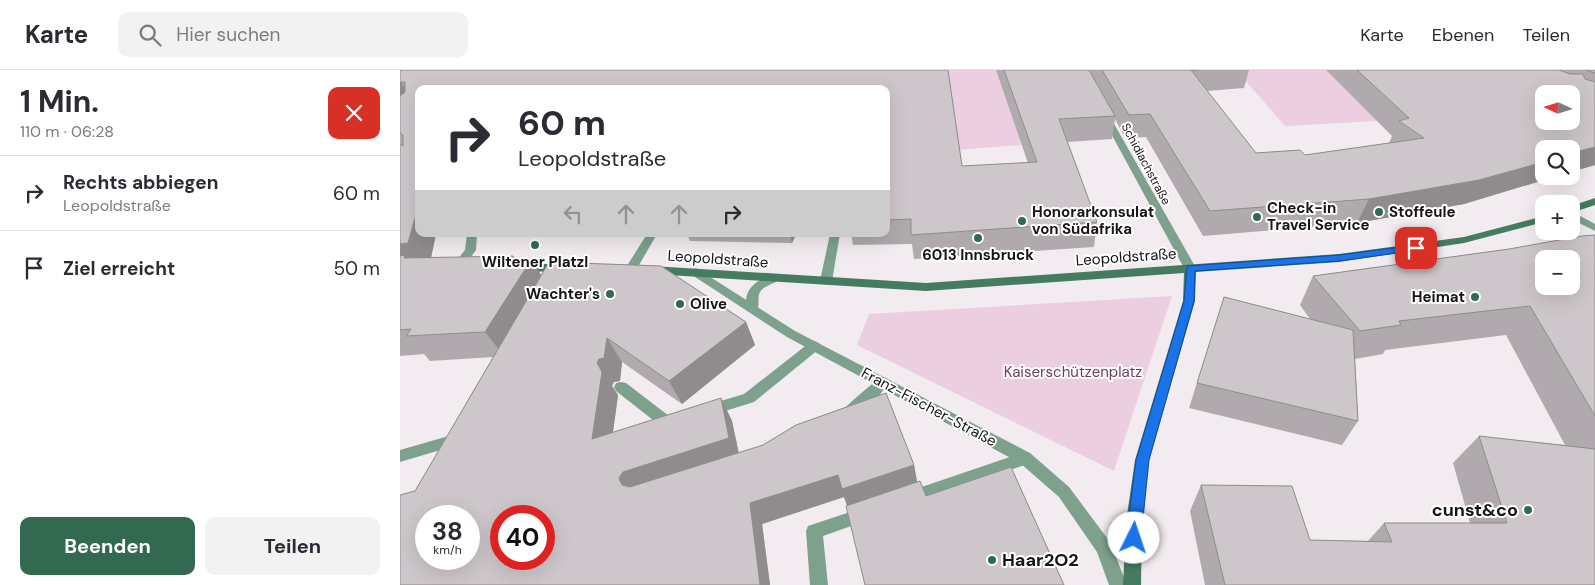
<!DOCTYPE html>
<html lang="de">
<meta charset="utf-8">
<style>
:root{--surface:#fff;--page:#f2f2f3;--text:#2b2b33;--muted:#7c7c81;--line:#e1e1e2;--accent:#326950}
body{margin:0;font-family:"DM Sans",sans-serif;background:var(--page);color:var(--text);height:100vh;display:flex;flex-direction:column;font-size:19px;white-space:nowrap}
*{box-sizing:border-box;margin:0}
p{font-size:16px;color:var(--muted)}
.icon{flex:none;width:28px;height:28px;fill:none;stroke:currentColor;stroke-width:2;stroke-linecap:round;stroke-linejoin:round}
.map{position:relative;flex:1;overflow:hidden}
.side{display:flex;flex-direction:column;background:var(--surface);width:400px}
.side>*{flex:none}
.banner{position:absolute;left:15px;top:15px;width:475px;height:152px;border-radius:10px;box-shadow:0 5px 20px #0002;background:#fff;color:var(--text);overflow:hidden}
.needle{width:32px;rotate:274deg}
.fabs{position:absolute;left:1135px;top:15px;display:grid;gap:10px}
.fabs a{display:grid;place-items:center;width:45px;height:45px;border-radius:10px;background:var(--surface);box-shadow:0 5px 20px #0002;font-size:25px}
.speed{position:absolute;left:15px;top:435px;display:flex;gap:10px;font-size:25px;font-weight:700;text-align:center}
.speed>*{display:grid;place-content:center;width:65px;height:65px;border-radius:50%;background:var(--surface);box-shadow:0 5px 20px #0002;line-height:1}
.speed small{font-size:12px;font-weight:400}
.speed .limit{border:8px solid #d22;background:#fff;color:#111}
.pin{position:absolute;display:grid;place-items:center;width:42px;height:42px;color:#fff;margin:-21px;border-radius:10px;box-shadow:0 2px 8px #0006}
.me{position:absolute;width:55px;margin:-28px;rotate:4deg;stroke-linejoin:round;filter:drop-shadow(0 0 4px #0008)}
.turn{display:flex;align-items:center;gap:18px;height:105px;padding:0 20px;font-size:22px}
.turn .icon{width:65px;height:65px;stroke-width:2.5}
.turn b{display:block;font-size:35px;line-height:42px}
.lanes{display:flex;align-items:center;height:48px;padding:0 20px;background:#0003;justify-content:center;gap:25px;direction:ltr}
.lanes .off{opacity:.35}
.round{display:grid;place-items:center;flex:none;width:52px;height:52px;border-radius:10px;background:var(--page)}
.overview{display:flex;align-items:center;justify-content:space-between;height:85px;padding:0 20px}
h1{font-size:30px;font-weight:700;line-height:38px}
.primary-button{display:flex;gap:10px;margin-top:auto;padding:10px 20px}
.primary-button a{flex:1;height:58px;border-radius:10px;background:var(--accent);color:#fff;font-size:20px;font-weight:700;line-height:58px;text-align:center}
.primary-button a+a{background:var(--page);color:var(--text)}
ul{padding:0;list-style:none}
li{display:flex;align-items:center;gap:15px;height:75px;padding:0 20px;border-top:1px solid var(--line)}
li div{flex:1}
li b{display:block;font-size:19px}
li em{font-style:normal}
header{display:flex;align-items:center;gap:30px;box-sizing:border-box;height:70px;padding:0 25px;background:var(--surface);border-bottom:1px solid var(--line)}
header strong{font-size:24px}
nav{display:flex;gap:28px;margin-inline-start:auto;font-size:18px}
.search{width:350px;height:45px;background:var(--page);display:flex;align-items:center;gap:12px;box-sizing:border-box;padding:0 18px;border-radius:10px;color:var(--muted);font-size:19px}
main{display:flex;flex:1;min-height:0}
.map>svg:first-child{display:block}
</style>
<header>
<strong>Karte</strong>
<div class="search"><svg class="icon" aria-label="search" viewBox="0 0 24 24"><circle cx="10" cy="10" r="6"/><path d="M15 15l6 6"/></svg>Hier suchen</div>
<nav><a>Karte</a><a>Ebenen</a><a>Teilen</a></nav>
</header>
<main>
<section class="side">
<div class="overview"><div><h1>1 Min.</h1><p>110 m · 06:28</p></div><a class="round" style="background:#d93025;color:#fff"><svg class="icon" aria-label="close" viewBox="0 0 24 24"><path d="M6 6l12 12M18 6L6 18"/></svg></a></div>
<ul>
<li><svg class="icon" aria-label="right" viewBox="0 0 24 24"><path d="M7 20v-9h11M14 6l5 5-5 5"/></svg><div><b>Rechts abbiegen</b><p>Leopoldstraße</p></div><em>60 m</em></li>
<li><svg class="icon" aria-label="arrive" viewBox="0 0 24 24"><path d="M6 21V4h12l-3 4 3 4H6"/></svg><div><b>Ziel erreicht</b></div><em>50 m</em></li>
</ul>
<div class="primary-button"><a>Beenden</a><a>Teilen</a></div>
</section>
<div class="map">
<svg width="1195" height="515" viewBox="0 0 1195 515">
<rect width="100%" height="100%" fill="#f2ebef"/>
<g fill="#ebcfe1">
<path d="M469,0H602L621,75L557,80Z"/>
<path d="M836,0H926L978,51L885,56Z"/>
<path d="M772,226L714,401L457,275L469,244Z"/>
</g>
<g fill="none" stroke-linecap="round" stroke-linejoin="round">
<g fill="#7ea18e" fill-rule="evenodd">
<path d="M375,204L381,208C376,214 364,215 360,222C357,227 360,236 357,242H349C339,221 357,209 375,204Z"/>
<path d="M414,271L419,273L420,276L419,279L354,332L309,346L304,344L302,340L304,336L344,324L409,273Z"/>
<path d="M482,307L487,308L489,312C482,324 461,348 446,343L444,339C446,336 478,308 482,307Z"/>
<path d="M221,312L226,313L269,346L278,347L280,351L278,355L267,359L262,357L216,321L214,317L216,313Z"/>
<path d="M59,363L64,365L66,369L64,373L0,392V380Z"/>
<path d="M625,382L630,383L632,388L630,393L510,435L504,433L502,428L504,423Z"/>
<path d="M465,437L471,439L473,444L471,449L423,466L428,515H410L406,461L408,456Z"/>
</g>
<g fill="#7ea18e" fill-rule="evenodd">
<path d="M705,42L709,45L796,198L794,201L790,202L784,198L701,45Z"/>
<path d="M1171,141L1195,154V161L1171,149Z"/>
<path d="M67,164H77L76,180L60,202H52L50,199L65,180Z"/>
<path d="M247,164H257L235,202H227L225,199Z"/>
<path d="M430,164H440L432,211L426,215L420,211Z"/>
<path d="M296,198L395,261L630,383L669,417L710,472L727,515H709L697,482L659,427L620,393L387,267L292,205L290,202Z"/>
</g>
<g fill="#457b61" fill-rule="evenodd">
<path d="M1195,128V135L1171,143V136Z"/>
<path d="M1144,146V152L1064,173L939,192L796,202L795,231L749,390L742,452L741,515H723L726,452L735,390L783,231L784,203L526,221L252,204L246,200L252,196L526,213L939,184L1064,167Z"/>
<path d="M120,194H162L168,198L162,202L116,201L114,198Z"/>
</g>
</g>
<g fill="#b0aaae" fill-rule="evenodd">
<path d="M0,0H548L562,96L628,93L596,0H849L844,18L807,21L856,83L900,80L905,85L989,73L992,66L926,0H1195V95L1171,102V79H1144V106H1157L1064,134L957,153L803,166L746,67L725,68L715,49L712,69L667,72L697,152L694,177L514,189L512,174L453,175L451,164H486V19H19V164H36L31,188L113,186L115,190H131L141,206L149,192L261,196L346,252L355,275L282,334L222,292L220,311L214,312L212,316L218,325L213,362L321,328L332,351L339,383L363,375L396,355L486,323L514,395L517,412L520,411L526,426L611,397L664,515H465L446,436H447L444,427L362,454L370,515H0V425L15,421L93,287L30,291L24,284L0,286V74L3,76L0,73ZM1144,24H1171V51H1144ZM26,446H69V489H26ZM101,446H144V489H101Z"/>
<path d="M287,164H396L392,173L290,171Z"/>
<path d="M1195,165V515H805L790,441L801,415L910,470L968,471L984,453H1070L1053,393L1079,366L1165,375L1106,265L985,280L983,284L955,289L958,351L942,375L789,338L824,227L910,249L900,235L913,206L1109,179Z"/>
</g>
<g fill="#908b8d">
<path d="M1,12L16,34L0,50V13Z"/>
<path d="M1195,77V95L1171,102V83Z"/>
<path d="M1144,92V106H1157L1064,134L957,153L969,129Z"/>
<path d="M19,134V164H36L29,197L0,202V174Z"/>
<path d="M390,164H396L392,173Z"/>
<path d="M113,186L124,202L131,190L148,215L105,287L85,262L110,190Z"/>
<path d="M346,252L355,275L282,334L269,311Z"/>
<path d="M207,268L222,292L220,311L214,312L212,316L218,325L209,391L192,369L197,293Z"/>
<path d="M321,328L332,351L340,390L239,437L222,415L219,408L223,402Z"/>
<path d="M514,395L518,417L449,440L444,427L362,454L370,515H360L350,433L438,405Z"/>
</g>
<g fill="#cdc6ca" stroke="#908b8d" fill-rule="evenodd">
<path d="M0,0H548L562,96L637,92L604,0H689L715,46L659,49L697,152L511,165V149L486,150V19H19V134L8,173L0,174V74L3,76V65L0,63V26L5,22V12H1L0,13Z"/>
<path d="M702,0H798H791L856,83L900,80L905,85L1024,68L999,51L1009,48L957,0H1159L1170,4H1183L1185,9L1195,12V77L1171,83V79H1144V92L1079,110L969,129L810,141L750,44L729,45ZM1144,24H1171V51H1144Z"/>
<path d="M1186,0H1195V3Z"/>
<path d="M1195,165V346L1130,236L999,251L1001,255L960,261L913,206L1109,179L1182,166ZM1144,189H1171V216H1144Z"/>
<path d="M5,185L4,188L113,186L110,190H131L85,262L6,266L11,259L0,260V186Z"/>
<path d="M149,192L261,196L346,252L269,311L207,268L204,288L199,289L197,293L202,302L192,369L321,328L329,368L223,402L219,408L222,415L230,417L363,375L396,355L486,323L514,395L442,419L438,405L350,433L360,515H0V425L15,421ZM26,446H69V489H26ZM101,446H144V489H101Z"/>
<path d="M824,227L953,260L958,351L797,313Z"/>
<path d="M1079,366L1195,379V515H825L801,415L892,416L910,470L992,472L984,453H1107Z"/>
<path d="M611,397L664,515H465L446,436L520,411L526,426Z"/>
</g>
<path fill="#1a73e8" stroke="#114b97" d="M1016,175L1021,178L1019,180L939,191L795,201L794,231L749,390L741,468L739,472L734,475L728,472L726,468L736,390L784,231L787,196L939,185Z"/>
<g fill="#326950" stroke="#fff" stroke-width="2">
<circle cx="979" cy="142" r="5"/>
<circle cx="857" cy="147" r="5"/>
<circle cx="622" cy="151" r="5"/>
<circle cx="578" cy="168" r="5"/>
<circle cx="135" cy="175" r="5"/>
<circle cx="210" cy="224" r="5"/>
<circle cx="1075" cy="227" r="5"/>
<circle cx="280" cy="234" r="5"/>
<circle cx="1128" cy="440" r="5"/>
<circle cx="592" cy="490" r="5"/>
</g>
<g text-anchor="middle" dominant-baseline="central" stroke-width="4" stroke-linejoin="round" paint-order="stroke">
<g font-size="12" fill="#161415" stroke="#fff">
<text transform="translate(746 94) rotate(62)">Schidlachstraße</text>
</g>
<g font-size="15" font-weight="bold" fill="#161415" stroke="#fff" text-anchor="start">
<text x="867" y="138">Check-in<tspan x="867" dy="17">Travel Service</tspan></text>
<text x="632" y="142">Honorarkonsulat<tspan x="632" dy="17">von Südafrika</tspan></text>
<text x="989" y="142">Stoffeule</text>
<text x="578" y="185" text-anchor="middle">6013 Innsbruck</text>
<text x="135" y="192" text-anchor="middle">Wiltener Platzl</text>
<text x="200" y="224" text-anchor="end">Wachter's</text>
<text x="1065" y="227" text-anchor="end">Heimat</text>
<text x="290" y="234">Olive</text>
</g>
<g font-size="15" fill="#161415" stroke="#fff">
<text transform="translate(726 187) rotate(-4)">Leopoldstraße</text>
<text transform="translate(318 189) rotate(4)">Leopoldstraße</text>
<text transform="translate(529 337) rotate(28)">Franz-Fischer-Straße</text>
</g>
<g font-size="15" fill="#6c3f5e" stroke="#fff">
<text x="673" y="302">Kaiserschützenplatz</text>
</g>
<g font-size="18" font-weight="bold" fill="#161415" stroke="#fff" text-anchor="end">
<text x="1118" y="440">cunst&amp;co</text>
<text x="602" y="490" text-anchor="start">Haar2O2</text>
</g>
</g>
</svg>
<div class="fabs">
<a><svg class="needle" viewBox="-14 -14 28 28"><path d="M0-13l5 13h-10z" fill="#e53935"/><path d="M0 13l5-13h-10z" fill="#7c7c81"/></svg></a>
<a><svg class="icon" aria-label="search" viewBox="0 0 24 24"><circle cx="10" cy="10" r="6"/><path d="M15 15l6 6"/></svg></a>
<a>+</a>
<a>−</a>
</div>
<div class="speed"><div>38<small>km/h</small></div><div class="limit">40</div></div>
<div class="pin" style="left:1016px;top:178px;background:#d93025"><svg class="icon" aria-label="arrive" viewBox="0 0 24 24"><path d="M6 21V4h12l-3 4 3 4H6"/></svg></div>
<svg class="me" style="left:734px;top:468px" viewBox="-20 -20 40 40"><circle r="19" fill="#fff"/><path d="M0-13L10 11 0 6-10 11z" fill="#1a73e8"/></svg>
<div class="banner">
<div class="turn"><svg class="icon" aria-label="right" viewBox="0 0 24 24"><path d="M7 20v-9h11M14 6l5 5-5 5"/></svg><div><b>60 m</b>Leopoldstraße</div></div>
<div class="lanes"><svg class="icon off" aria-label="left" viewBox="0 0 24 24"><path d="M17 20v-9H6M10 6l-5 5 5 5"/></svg><svg class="icon off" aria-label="ahead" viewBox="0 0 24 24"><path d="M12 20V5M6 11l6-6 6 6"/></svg><svg class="icon off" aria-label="ahead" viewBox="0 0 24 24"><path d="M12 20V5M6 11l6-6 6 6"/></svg><svg class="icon" aria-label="right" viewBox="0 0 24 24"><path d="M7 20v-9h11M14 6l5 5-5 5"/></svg></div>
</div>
</div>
</main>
